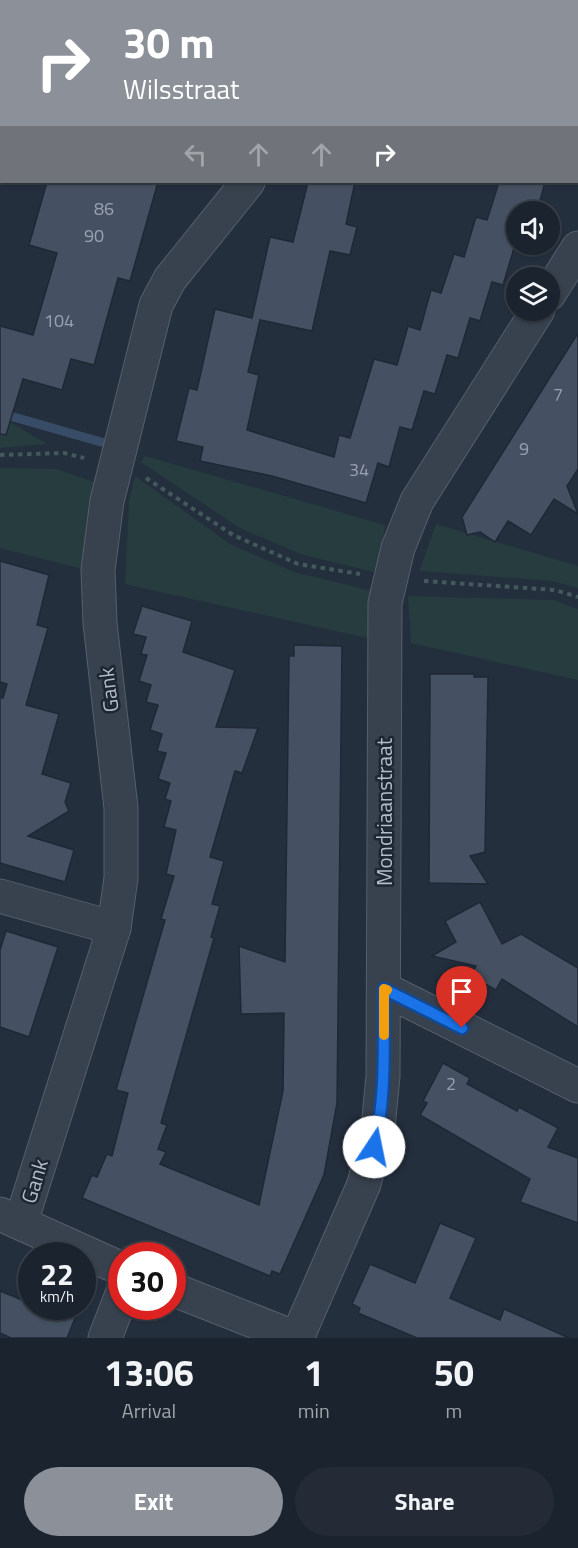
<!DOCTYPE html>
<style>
:root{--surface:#1b232e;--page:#242b36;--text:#f1f3f6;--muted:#a0a4aa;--line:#39404a;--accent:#8c9099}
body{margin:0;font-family:"Titillium Web",sans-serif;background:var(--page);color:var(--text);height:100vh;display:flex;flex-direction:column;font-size:22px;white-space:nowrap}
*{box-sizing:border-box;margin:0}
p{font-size:20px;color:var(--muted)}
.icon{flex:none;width:33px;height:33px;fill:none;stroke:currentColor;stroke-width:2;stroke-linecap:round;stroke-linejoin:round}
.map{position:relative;height:1338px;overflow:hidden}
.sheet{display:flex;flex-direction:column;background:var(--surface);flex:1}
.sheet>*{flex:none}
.banner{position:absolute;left:0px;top:0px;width:579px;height:183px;box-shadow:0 2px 4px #0004,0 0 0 2px var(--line);background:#8c9099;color:#fff;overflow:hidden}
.buttons{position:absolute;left:506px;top:201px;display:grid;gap:12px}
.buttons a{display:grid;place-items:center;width:54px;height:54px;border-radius:50%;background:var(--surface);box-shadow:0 2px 4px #0004,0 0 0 2px var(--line);font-size:30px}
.speed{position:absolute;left:18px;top:1242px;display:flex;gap:12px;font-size:30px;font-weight:700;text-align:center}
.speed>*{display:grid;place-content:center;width:78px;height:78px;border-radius:50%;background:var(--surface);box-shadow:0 2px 4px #0004,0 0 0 2px var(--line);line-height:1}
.speed small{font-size:15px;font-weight:400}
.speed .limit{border:9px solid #d22;background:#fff;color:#111}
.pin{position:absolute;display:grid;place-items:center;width:51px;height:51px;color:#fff;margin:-62px -26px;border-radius:50% 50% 50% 0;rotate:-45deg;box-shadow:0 0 6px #0007}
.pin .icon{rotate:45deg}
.me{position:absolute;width:66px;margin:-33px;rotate:11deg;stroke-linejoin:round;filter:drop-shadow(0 0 4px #0008)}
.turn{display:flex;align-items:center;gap:21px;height:126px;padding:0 24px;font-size:27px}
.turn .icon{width:78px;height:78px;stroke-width:2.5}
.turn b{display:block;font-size:42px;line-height:51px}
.lanes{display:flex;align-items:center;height:57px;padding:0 24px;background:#0003;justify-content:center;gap:30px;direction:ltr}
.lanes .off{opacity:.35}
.eta{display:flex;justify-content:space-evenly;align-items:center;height:102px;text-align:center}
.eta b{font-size:36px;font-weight:700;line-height:42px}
.primary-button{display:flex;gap:12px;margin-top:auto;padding:12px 24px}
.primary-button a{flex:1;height:69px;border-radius:36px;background:var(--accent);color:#fff;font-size:24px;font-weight:700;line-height:69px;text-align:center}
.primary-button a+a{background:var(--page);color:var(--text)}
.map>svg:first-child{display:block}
</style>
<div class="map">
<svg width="578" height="1338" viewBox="0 0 578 1338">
<rect width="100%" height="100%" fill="#242f3e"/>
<g fill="#263c3f">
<path d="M0,416L47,444L0,448Z"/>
<path d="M145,456L385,525L378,573L300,554L240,528L141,462Z"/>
<path d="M0,468L56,469L100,484L83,569L0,548Z"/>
<path d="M135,476L230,544L294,572L372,591V639L125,584L129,501Z"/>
<path d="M436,524L578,566V588L552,581L419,571Z"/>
<path d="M408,596L553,600L578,609V680L411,643Z"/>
</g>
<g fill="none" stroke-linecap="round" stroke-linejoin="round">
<path stroke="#394c67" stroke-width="9" d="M0,413L101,442"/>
</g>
<g fill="#455162" stroke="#1f2835" stroke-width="1.5">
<path d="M47,182H158L130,281L118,278L94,365L71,359L62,390L23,379L6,435L0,434V326L33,335L57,253L29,245Z"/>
<path d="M308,182H355L346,224L357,227L350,255L330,251L312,331L260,320L248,372L259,375L247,430L334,457L339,435L350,438L374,359L397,365L408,326L420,330L431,290L441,293L454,254L464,257L476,217L487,220L499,182H545L537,212H516V244H528L526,249L515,245L503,285L492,282L480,321L470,318L458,358L447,355L435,394L424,391L412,430L400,427L389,467L378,463L366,503L272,476L200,461L203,447L176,441L189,388L197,390L215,309L252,318L270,237L293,242Z"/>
<path d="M578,333V469L567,486L578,514L554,499L531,535L508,521L495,542L480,532L467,535L462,517Z"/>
<path d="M0,561L49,575L37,625L48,628L26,705L59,714L42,774L71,783L65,802L69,811L28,836L74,850L65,882L0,863V697L3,698L7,684L0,682Z"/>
<path d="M142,606L192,621L183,652L235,670L216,727L258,728L242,773L235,771L210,857L224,861L212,904L220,906L211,937L214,938L161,1123L167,1125L158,1149L166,1152L160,1164L259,1205L283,1091L284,1013L241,1014L239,946L285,962L289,656H294V645L342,646L337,1103L324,1175L280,1274L272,1271L270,1276L82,1198L92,1175L97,1177L107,1154L112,1156L128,1093L116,1090L165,920L161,919L174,876L166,874L176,830L164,827L171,801L165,799L170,783L158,779L166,753L157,751L162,734L150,730L158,705L146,702L151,685L139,681L147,655L141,654L146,637L133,634Z"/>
<path d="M430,674H474V677H488L485,852L470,856L488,884L429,883Z"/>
<path d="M480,902L502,944L521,934L578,968V1027L502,979L496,990L470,976L476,966L432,956L456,942L445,921Z"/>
<path d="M6,931L58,947L29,1037L0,1027V950Z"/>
<path d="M443,1063L470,1078L467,1084L517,1111L519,1107L558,1128L548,1147L578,1158V1223L520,1202L530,1179L420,1115L427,1103L423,1101Z"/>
<path d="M440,1223L476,1238L450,1298L500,1320L504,1309L569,1338H417L358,1313L360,1308L352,1304L370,1264L415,1283Z"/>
<path d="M0,1291L32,1304V1306H80L67,1338H11L0,1333Z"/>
</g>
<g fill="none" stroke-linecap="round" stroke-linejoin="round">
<g stroke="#565f6c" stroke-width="35">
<g id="minor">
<path d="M313,2V0"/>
<path d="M549,294L578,248"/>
<path d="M0,896L114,928"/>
<path d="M384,989L578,1086"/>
<path d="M0,1214L122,1269"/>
<path d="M21,1222L114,928L121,878V808L100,623L98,570L107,501L156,305L170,279L248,182"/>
<path d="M172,1289L296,1338"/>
<path d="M105,1338L122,1294"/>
<path d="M297,1338L364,1184L378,1128L383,1076L385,603L398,548L417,501L538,310"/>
</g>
</g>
<g stroke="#44595c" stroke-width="4" stroke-dasharray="4.5 4.5" stroke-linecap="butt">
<path d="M0,455L64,453L84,458"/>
<path d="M146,478L233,535L298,564L360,574"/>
<path d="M424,581L555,590L578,597"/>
</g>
<use href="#minor" stroke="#38414e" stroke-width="33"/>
</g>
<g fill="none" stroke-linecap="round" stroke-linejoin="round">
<g stroke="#114b97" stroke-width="15">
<path id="route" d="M374,1147C387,1096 383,1041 384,989L462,1028"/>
</g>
<use href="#route" stroke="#1a73e8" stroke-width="10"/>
<path stroke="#f59e0b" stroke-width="10" d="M384,1035V989L387,990"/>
</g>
<g text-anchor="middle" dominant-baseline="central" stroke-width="5" stroke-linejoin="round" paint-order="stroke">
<g font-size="18" fill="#98a1af">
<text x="104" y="208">86</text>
<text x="94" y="235">90</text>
<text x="59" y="320">104</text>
<text x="558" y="394">7</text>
<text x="524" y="448">9</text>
<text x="359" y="469">34</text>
<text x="451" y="1083">2</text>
</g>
<g font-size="21" fill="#b4bcc9" stroke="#1d2633">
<text transform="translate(108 690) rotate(-97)">Gank</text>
<text transform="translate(384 812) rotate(-90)">Mondriaanstraat</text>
<text transform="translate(34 1181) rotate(-73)">Gank</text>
</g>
</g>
</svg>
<div class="buttons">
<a><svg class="icon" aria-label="sound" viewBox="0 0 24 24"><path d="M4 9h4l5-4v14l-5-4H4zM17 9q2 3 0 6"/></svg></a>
<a><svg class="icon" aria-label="layers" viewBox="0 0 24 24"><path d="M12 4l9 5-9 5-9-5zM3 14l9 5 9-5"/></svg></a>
</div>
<div class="speed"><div>22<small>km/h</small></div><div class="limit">30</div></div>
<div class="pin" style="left:462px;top:1028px;background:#d93025"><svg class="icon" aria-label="arrive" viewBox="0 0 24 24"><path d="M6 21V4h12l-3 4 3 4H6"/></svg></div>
<svg class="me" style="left:374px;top:1147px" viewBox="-20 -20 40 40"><circle r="19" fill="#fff"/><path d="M0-13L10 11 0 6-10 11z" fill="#1a73e8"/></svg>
<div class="banner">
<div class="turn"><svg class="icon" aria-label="right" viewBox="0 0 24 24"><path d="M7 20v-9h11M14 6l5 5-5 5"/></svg><div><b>30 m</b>Wilsstraat</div></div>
<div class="lanes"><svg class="icon off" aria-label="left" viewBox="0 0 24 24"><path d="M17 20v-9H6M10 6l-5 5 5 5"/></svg><svg class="icon off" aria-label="ahead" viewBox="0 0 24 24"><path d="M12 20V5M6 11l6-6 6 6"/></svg><svg class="icon off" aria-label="ahead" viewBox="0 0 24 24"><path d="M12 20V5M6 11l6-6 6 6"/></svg><svg class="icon" aria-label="right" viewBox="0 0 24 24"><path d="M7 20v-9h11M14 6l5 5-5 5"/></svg></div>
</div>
</div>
<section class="sheet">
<div class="eta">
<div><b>13:06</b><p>Arrival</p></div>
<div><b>1</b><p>min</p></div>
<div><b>50</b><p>m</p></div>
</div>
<div class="primary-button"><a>Exit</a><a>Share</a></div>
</section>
